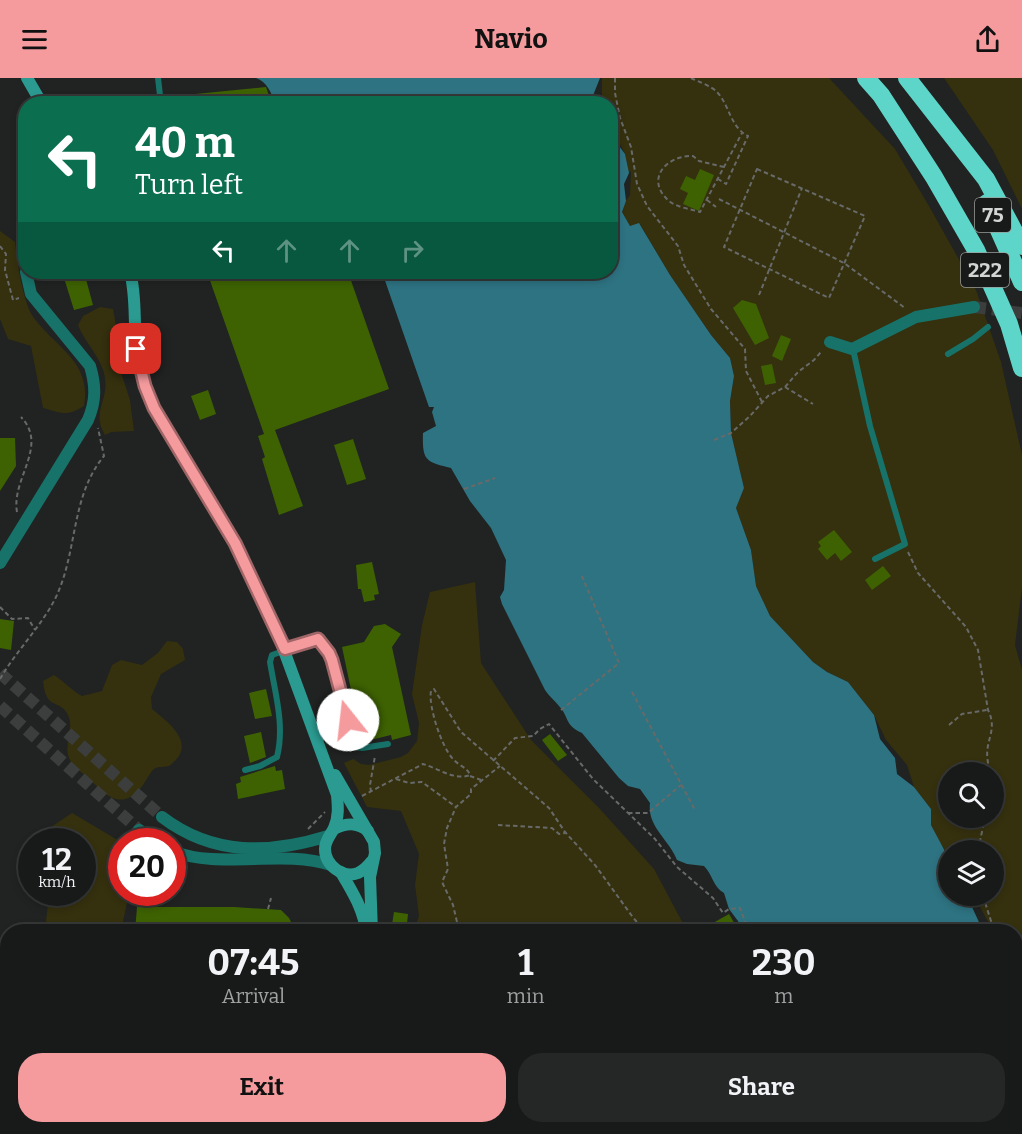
<!DOCTYPE html>
<style>
:root{--surface:#181a19;--page:#252726;--text:#f1f3f6;--muted:#9fa1a2;--line:#363838;--accent:#f59b9e}
body{margin:0;font-family:Bitter,serif;background:var(--page);color:var(--text);height:100vh;display:flex;flex-direction:column;font-size:22px;white-space:nowrap}
*{box-sizing:border-box;margin:0}
p{font-size:20px;color:var(--muted)}
.icon{flex:none;width:33px;height:33px;fill:none;stroke:currentColor;stroke-width:2;stroke-linecap:round;stroke-linejoin:round}
.map{position:relative;flex:1;overflow:hidden}
.drawer{position:absolute;left:0px;top:846px;width:1023px;height:210px;display:flex;flex-direction:column;background:var(--surface);border-radius:24px 24px 0 0;box-shadow:0 3px 9px #0003,0 0 0 2px var(--line)}
.drawer>*{flex:none}
.hud{position:absolute;left:18px;top:18px;width:600px;height:183px;border-radius:24px;box-shadow:0 3px 9px #0003,0 0 0 2px var(--line);background:#0b6e4f;color:#fff;overflow:hidden}
.controls{position:absolute;left:938px;top:684px;display:grid;gap:12px}
.controls a{display:grid;place-items:center;width:66px;height:66px;border-radius:50%;background:var(--surface);box-shadow:0 3px 9px #0003,0 0 0 2px var(--line);font-size:30px}
.speed{position:absolute;left:18px;top:750px;display:flex;gap:12px;font-size:30px;font-weight:700;text-align:center}
.speed>*{display:grid;place-content:center;width:78px;height:78px;border-radius:50%;background:var(--surface);box-shadow:0 3px 9px #0003,0 0 0 2px var(--line);line-height:1}
.speed small{font-size:15px;font-weight:400}
.speed .limit{border:9px solid #d22;background:#fff;color:#111}
.pin{position:absolute;display:grid;place-items:center;width:51px;height:51px;color:#fff;margin:-26px;border-radius:12px;box-shadow:0 3px 9px #0006}
.me{position:absolute;width:66px;margin:-33px;rotate:344deg;stroke-linejoin:round;filter:drop-shadow(0 0 4px #0008)}
.turn{display:flex;align-items:center;gap:21px;height:126px;padding:0 18px;font-size:27px}
.turn .icon{width:78px;height:78px;stroke-width:2.5}
.turn b{display:block;font-size:42px;line-height:51px}
.lanes{display:flex;align-items:center;height:57px;padding:0 18px;background:#0003;justify-content:center;gap:30px;direction:ltr}
.lanes .off{opacity:.35}
.eta{display:flex;justify-content:space-evenly;align-items:center;height:102px;text-align:center}
.eta b{font-size:36px;font-weight:700;line-height:42px}
.action{display:flex;gap:12px;margin-top:auto;padding:12px 18px}
.action a{flex:1;height:69px;border-radius:24px;background:var(--accent);color:#111;font-size:24px;font-weight:700;line-height:69px;text-align:center}
.action a+a{background:var(--page);color:var(--text)}
header{display:flex;justify-content:space-between;align-items:center;height:78px;padding:0 18px;background:var(--accent);color:#111;font-size:27px;font-weight:700}
.map>svg:first-child{display:block}
</style>
<header><svg class="icon" aria-label="menu" viewBox="0 0 24 24"><path d="M4 6h16M4 12h16M4 18h16"/></svg>Navio<svg class="icon" aria-label="share" viewBox="0 0 24 24"><path d="M12 15V3M7 8l5-5 5 5M5 13v7h14v-7"/></svg></header>
<div class="map">
<svg width="1022" height="1056" viewBox="0 0 1022 1056">
<rect width="100%" height="100%" fill="#202321"/>
<g fill="#35300e" fill-rule="evenodd">
<path d="M602,0H829L895,71L929,128L976,212L1001,284L1022,377V509L1015,567L1022,592V922L1016,909V854L993,853L974,818H993V772H948V776L941,767L931,747V731L914,709L907,687L886,662L874,637L848,604L827,594L813,584L770,538L756,508L751,472L736,430L744,410L731,355L730,323L734,298L730,280L711,257L670,197L640,146L630,148L622,134L626,123L630,117L631,93L629,95L625,76L611,49L610,26L602,25ZM948,694H993V740H948Z"/>
<path d="M944,0H1022V131L993,72Z"/>
<path d="M0,153L15,164C17,182 23,226 34,240C56,270 92,284 84,328C66,339 62,335 43,330L31,268L8,261L0,241Z"/>
<path d="M100,229L113,231L117,253L116,279L130,322L134,353L111,354L105,357C103,353 100,348 100,344C97,328 111,315 103,292C98,276 84,263 78,247L83,238Z"/>
<path d="M475,504L481,585L531,662L600,731L654,791L687,853H414L419,838L415,807L419,776L401,733L367,729L344,685L353,681L361,686L369,687L401,679L408,675L417,663L419,645L412,616L422,547L430,514Z"/>
<path d="M167,563L177,564L183,571L185,582L161,596L151,619L152,631C165,642 190,659 179,678C177,681 172,686 169,688C162,690 157,687 152,693C146,701 141,713 132,718C114,730 98,709 86,698C80,693 73,689 70,682C62,668 75,652 68,637C60,620 46,634 43,603L54,597C65,604 71,612 82,618L102,613L112,587L121,582L142,587L158,575Z"/>
<path d="M72,735L121,764L122,814L129,815L121,853H45L49,815L82,814V764L51,763L48,751Z"/>
<path d="M196,1049H253L252,1056H194Z"/>
<path d="M360,1049L753,1048L755,1056H359Z"/>
</g>
<g fill="#2e7382">
<path d="M256,0H600L592,20L596,26L275,25C271,14 267,4 256,0Z"/>
<path d="M611,57L625,76L629,95L624,106L626,123L622,134L630,148L639,145L670,197L711,257L730,280L734,298L730,323L731,355L744,410L736,430L751,472L756,508L770,538L813,584L827,594L848,604L874,637L880,661L895,680L897,696L914,709L931,731V747L948,779V818H967L983,853H742L738,843L729,831L724,815C713,809 713,797 704,788L687,786L677,782C669,761 647,749 650,725L640,711L628,708L619,700L582,655C564,647 570,640 559,628C554,622 549,618 545,612L502,526L500,519L504,512L506,482L491,450L470,423L451,390C426,384 422,383 423,355L436,348L432,334L434,329H429L382,194H610Z"/>
<path d="M1016,926L1022,942V1056H813V1052L810,1049L1016,1048Z"/>
</g>
<g fill="#3e6202">
<path d="M266,9L272,26H175V18Z"/>
<path d="M700,91L714,97L699,133L683,126L688,115L680,111L686,98L695,102Z"/>
<path d="M84,194L93,227L74,232L64,200Z"/>
<path d="M207,194H348L389,311L275,352L303,428L279,437L262,381L265,379L258,358L264,356Z"/>
<path d="M742,222L756,226L769,260L755,267L733,230Z"/>
<path d="M781,257L791,261L782,283L772,278Z"/>
<path d="M772,286L776,305L765,307L761,288Z"/>
<path d="M208,312L216,336L200,342L191,318Z"/>
<path d="M0,360H15L16,388L0,413Z"/>
<path d="M353,361L366,401L347,407L334,367Z"/>
<path d="M834,452L852,474L841,483L835,475L827,482L818,471L821,468L818,464Z"/>
<path d="M372,484L379,516L374,517L375,522L364,524L361,511H358L356,487Z"/>
<path d="M883,488L891,498L872,512L865,502Z"/>
<path d="M0,541L14,543L11,572L0,570Z"/>
<path d="M385,546L401,556L392,569L411,657L392,662L391,657L362,664L342,569L364,564L374,548Z"/>
<path d="M266,611L272,638L255,641L249,615Z"/>
<path d="M261,654L266,679L250,685L244,658Z"/>
<path d="M550,656L567,677L558,683L542,662Z"/>
<path d="M275,688L276,693L282,692L285,711L238,721L236,706L241,704L240,699Z"/>
<path d="M137,829H234L281,832L289,840L296,854H135Z"/>
<path d="M394,834L408,836L406,854L391,853Z"/>
<path d="M729,836L736,848L727,854H697Z"/>
</g>
<g fill="none" stroke-linecap="round" stroke-linejoin="round">
<g stroke="#3b3e3c" stroke-width="12" stroke-dasharray="12 6" stroke-linecap="butt">
<path d="M974,229L1022,235"/>
<path d="M0,595L162,739"/>
<path d="M0,628L139,752"/>
</g>
<g stroke="#676a68" stroke-width="2" stroke-dasharray="4.5 3" stroke-linecap="butt">
<path d="M615,0V15L620,40L631,69L637,106L647,128L678,168L684,187L711,231L745,271L746,293L762,324"/>
<path d="M691,0C699,4 711,8 717,14C730,28 730,49 748,58L726,106L718,101"/>
<path d="M724,89L699,83L693,78C667,77 644,101 669,123C676,129 690,131 700,134L742,55"/>
<path d="M757,91L865,138L829,220L724,169Z"/>
<path d="M719,121L844,185L905,230"/>
<path d="M707,122L716,129"/>
<path d="M0,168L6,176L5,192L13,222L19,220"/>
<path d="M759,217L802,110"/>
<path d="M785,309L813,326"/>
<path d="M714,362L731,355L750,338L768,318L785,309L798,294L814,282L821,274"/>
<path d="M464,411L495,400"/>
<path d="M17,434C11,401 49,368 21,339"/>
<path d="M908,474L918,495L966,549L978,572L988,632C1000,656 979,665 991,694"/>
<path d="M0,529L12,541L28,540L35,552"/>
<path d="M0,601C16,573 40,550 55,521C78,475 70,419 104,378L98,350"/>
<path d="M632,614L695,732"/>
<path d="M561,632L619,585L581,496"/>
<path d="M949,647L962,636L987,632"/>
<path d="M493,683L515,660L533,658L540,651L549,646L593,701L655,761L677,789L713,820L723,835L729,831L740,830L749,854"/>
<path d="M470,698L481,702"/>
<path d="M993,698V708"/>
<path d="M396,701L409,705L422,704L456,729"/>
<path d="M371,714L370,707L375,678"/>
<path d="M362,718L423,686C437,690 455,703 470,697C467,689 459,688 453,681C442,670 428,628 431,613L434,611L461,654L549,730L565,754L595,787L632,838L645,854"/>
<path d="M628,735H648L681,707"/>
<path d="M498,747L552,750L559,756L565,755"/>
<path d="M308,751L325,734"/>
<path d="M978,772L985,740"/>
<path d="M983,818L991,843L997,854"/>
<path d="M268,831L271,820"/>
<path d="M476,854L471,848L457,844L453,827L442,804L448,791L444,766L447,750L456,729L471,716V711L500,688"/>
<path d="M1016,898L1022,908"/>
<path d="M0,1048L108,1056"/>
<path d="M159,1048L174,1056"/>
<path d="M505,1048L506,1056"/>
<path d="M591,1048V1056"/>
<path d="M610,1048L613,1056"/>
<path d="M737,1048L741,1056"/>
<path d="M789,1048L795,1056"/>
<path d="M964,1056L970,1048"/>
</g>
<g stroke="#17726a" stroke-width="6">
<path d="M158,0L161,26"/>
<path d="M853,271L870,348L905,466L875,481"/>
<path d="M948,276L973,261L988,249"/>
<path d="M245,692L260,688L277,679C285,647 275,615 270,584L272,577L318,561L329,575L332,582L357,669L362,670L388,666"/>
</g>
<g stroke="#17726a" stroke-width="12">
<path d="M830,264L852,271L916,239L974,229"/>
<path d="M0,485L88,342C96,323 96,308 90,288L31,216L26,194"/>
<path d="M162,739C213,778 270,776 328,758"/>
<path d="M139,752L154,764"/>
<path d="M172,773C220,792 281,771 331,787"/>
<path d="M188,1056L190,1048"/>
<path d="M256,1056L257,1048"/>
</g>
<g stroke="#2b9b91" stroke-width="12">
<path d="M27,0L42,26"/>
<path d="M130,194C137,220 133,246 137,272C139,293 146,311 154,330L235,465L275,548L337,717C338,728 339,739 334,750C331,757 325,762 325,771C325,787 343,801 358,795C365,792 368,788 372,783"/>
<path d="M335,697L374,764L375,775L370,799L372,854"/>
<path d="M334,751C346,745 357,744 368,753"/>
<path d="M341,794C352,814 364,831 366,854"/>
<path d="M340,1056L341,1048"/>
</g>
<g stroke="#5ed5c9" stroke-width="18">
<path d="M866,0L881,17L934,99L976,172L1009,246L1022,290"/>
<path d="M907,0L986,101L1022,168"/>
<path d="M987,125L1022,204"/>
</g>
</g>
<g fill="none" stroke-linecap="round" stroke-linejoin="round">
<g stroke="#9f6567" stroke-width="15">
<path id="route" d="M136,271L145,308L154,330L235,465L285,571L318,561L329,575L332,582L348,642"/>
</g>
<use href="#route" stroke="#f59b9e" stroke-width="10"/>
</g>
<g text-anchor="middle" dominant-baseline="central" stroke-width="6" stroke-linejoin="round" paint-order="stroke">
<g fill="#171a18" stroke="#9a9d9b" stroke-width="1.5">
<rect x="975" y="120" width="36" height="34" rx="4.5"/>
<rect x="961" y="175" width="48" height="34" rx="4.5"/>
</g>
<g font-size="20" font-weight="bold" fill="#d2d5d3">
<text x="993" y="137">75</text>
<text x="985" y="192">222</text>
</g>
</g>
</svg>
<div class="controls">
<a><svg class="icon" aria-label="search" viewBox="0 0 24 24"><circle cx="10" cy="10" r="6"/><path d="M15 15l6 6"/></svg></a>
<a><svg class="icon" aria-label="layers" viewBox="0 0 24 24"><path d="M12 4l9 5-9 5-9-5zM3 14l9 5 9-5"/></svg></a>
</div>
<div class="speed"><div>12<small>km/h</small></div><div class="limit">20</div></div>
<div class="pin" style="left:136px;top:271px;background:#d93025"><svg class="icon" aria-label="arrive" viewBox="0 0 24 24"><path d="M6 21V4h12l-3 4 3 4H6"/></svg></div>
<svg class="me" style="left:348px;top:642px" viewBox="-20 -20 40 40"><circle r="19" fill="#fff"/><path d="M0-13L10 11 0 6-10 11z" fill="#f59b9e"/></svg>
<div class="hud">
<div class="turn"><svg class="icon" aria-label="left" viewBox="0 0 24 24"><path d="M17 20v-9H6M10 6l-5 5 5 5"/></svg><div><b>40 m</b>Turn left</div></div>
<div class="lanes"><svg class="icon" aria-label="left" viewBox="0 0 24 24"><path d="M17 20v-9H6M10 6l-5 5 5 5"/></svg><svg class="icon off" aria-label="ahead" viewBox="0 0 24 24"><path d="M12 20V5M6 11l6-6 6 6"/></svg><svg class="icon off" aria-label="ahead" viewBox="0 0 24 24"><path d="M12 20V5M6 11l6-6 6 6"/></svg><svg class="icon off" aria-label="right" viewBox="0 0 24 24"><path d="M7 20v-9h11M14 6l5 5-5 5"/></svg></div>
</div>
<section class="drawer">
<div class="eta">
<div><b>07:45</b><p>Arrival</p></div>
<div><b>1</b><p>min</p></div>
<div><b>230</b><p>m</p></div>
</div>
<div class="action"><a>Exit</a><a>Share</a></div>
</section>
</div>
